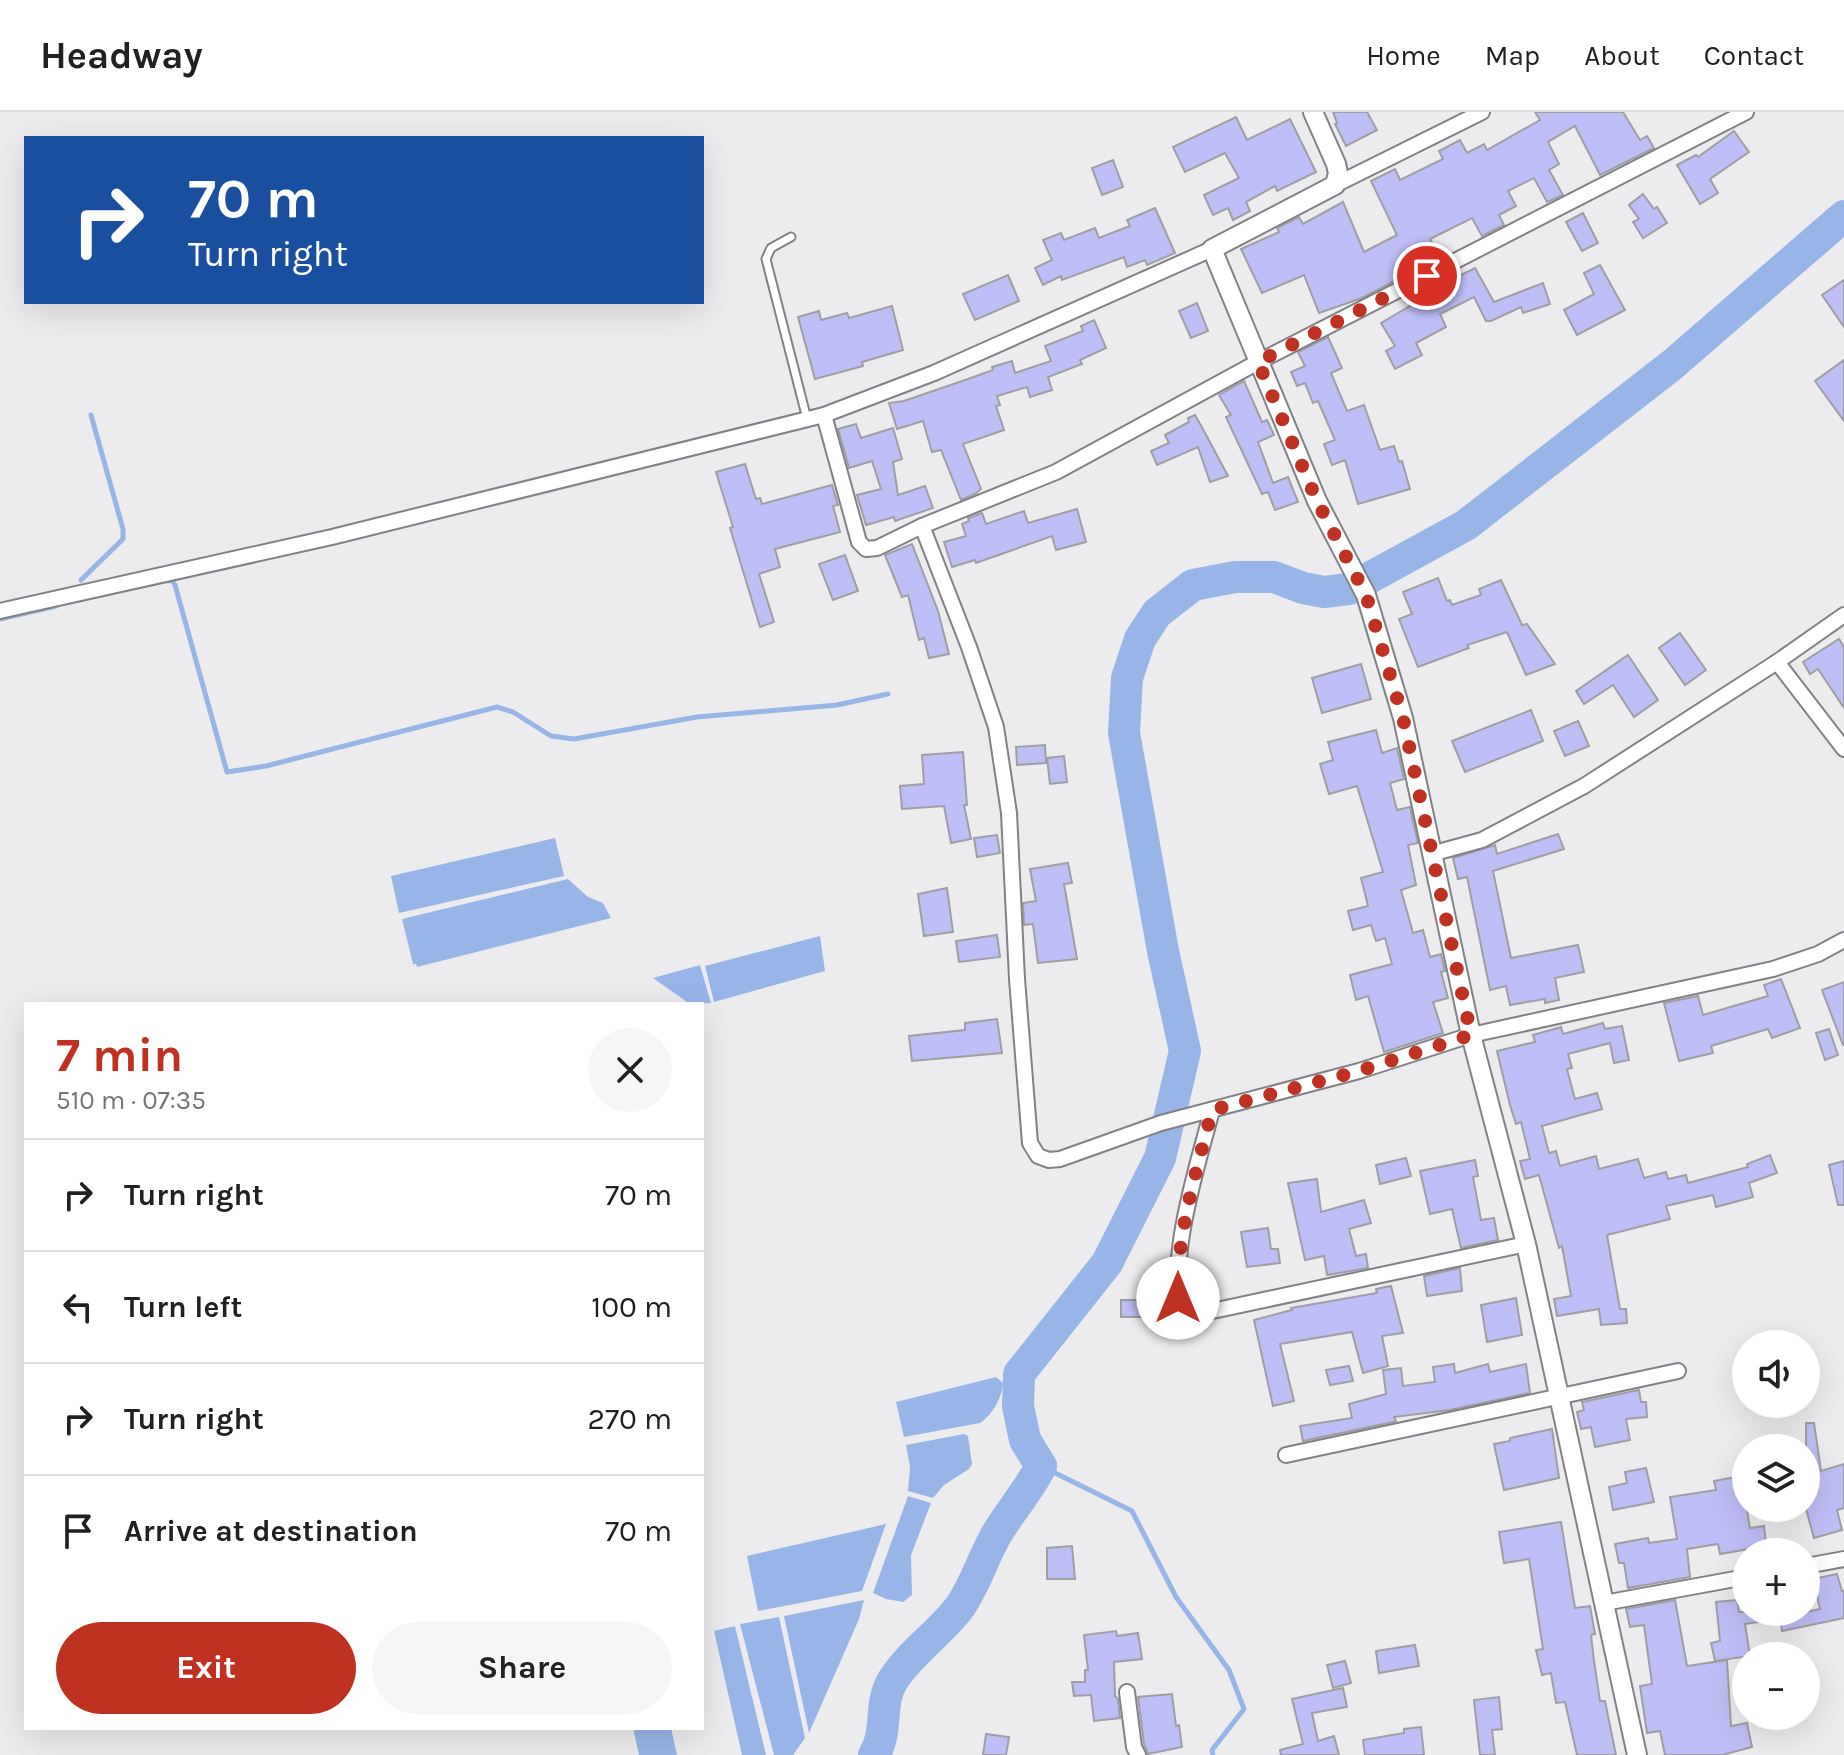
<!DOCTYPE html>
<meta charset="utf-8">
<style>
:root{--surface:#fff;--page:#f6f6f6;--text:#202124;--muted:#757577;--line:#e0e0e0;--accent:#bf3221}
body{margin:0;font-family:Karla,sans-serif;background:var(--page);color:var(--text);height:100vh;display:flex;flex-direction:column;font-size:30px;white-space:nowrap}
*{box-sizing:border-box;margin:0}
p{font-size:26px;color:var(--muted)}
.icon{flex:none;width:44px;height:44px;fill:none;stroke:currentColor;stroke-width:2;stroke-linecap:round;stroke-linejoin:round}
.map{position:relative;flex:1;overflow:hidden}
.drawer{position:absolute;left:24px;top:890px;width:680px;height:728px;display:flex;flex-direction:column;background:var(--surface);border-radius:0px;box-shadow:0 8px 32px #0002}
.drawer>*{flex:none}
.banner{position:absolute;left:24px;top:24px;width:680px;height:168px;border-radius:0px;box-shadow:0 8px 32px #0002;background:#1a4fa0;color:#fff;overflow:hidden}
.buttons{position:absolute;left:1732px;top:1218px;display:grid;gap:16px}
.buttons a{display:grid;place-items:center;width:88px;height:88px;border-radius:50%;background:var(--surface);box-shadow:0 8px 32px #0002;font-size:40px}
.pin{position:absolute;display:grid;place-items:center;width:68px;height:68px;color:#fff;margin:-34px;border:4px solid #fff;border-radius:50%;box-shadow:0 2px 8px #0007}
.me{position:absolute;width:88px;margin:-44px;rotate:0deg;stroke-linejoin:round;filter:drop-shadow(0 0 6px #0008)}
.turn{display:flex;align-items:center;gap:28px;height:168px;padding:0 32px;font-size:36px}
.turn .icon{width:104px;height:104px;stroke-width:2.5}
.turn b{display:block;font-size:56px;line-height:68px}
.round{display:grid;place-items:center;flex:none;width:84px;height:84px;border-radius:42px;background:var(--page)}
.overview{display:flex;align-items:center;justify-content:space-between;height:136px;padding:0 32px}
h1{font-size:48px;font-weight:700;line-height:60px;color:var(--accent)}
.button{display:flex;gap:16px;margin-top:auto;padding:16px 32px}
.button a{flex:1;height:92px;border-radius:48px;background:var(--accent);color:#fff;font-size:32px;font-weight:700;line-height:92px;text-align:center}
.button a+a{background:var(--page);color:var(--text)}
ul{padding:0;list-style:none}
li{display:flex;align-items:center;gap:24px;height:112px;padding:0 32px;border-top:2px solid var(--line)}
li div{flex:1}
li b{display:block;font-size:30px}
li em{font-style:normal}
header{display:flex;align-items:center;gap:48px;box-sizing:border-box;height:112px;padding:0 40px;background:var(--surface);border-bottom:2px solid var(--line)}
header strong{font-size:38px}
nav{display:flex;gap:44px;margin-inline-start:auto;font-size:28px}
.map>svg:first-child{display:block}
</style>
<header>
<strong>Headway</strong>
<nav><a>Home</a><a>Map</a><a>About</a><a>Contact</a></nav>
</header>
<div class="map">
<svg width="1844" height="1643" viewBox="0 0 1844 1643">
<rect width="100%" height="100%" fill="#ececef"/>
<g fill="#97b6e7">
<path d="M555,726L564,764L399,801L391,764Z"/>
<path d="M568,767L588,785L603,791L611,806L417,855L416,852H413L402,807Z"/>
<path d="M820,824L825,859L714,890L705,854Z"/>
<path d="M700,853L711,891L690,892L653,866Z"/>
<path d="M996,1265L1003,1271C1002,1286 992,1303 980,1311L904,1325L896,1290Z"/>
<path d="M964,1322L968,1324L972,1352L969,1357L944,1373L933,1386L908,1379L910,1355L906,1333Z"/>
<path d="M908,1384L931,1391L911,1443L912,1483L903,1490L886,1487L873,1481Z"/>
<path d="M886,1412L862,1479L758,1499L747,1444Z"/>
<path d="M864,1488L859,1507L809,1621L784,1504Z"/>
<path d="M779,1505L805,1626L793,1643H774L740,1512Z"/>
<path d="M735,1514L766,1643H742L714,1519Z"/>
<path d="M633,1616H671L677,1643H639Z"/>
</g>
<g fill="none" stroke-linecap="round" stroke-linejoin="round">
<g stroke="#97b6e7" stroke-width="5">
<path d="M81,468L123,427V417L91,303"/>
<path d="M167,469L172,468L175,473L227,660L266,654L497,595L513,600L551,624L574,627L697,605L837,593L888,582"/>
<path d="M0,507L56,494"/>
<path d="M1041,1354L1132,1399L1176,1485L1229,1558L1244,1597L1212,1638L1213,1643"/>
</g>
<path stroke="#97b6e7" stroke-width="32" d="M874,1643C889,1619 878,1592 893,1568C910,1541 939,1522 959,1496C974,1476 982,1448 995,1425C1009,1400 1028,1380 1041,1354L1025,1328L1018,1294L1019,1262L1107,1151L1160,1046L1185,939L1163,839L1124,621L1127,566L1140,527L1157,501L1193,473L1235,465H1274L1303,476L1324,480L1349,477L1466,413L1672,253L1844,104"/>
</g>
<g fill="#bebef6" stroke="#9f9fa3" stroke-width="2">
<path d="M1333,0H1367L1377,18L1346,34L1335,12L1337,11Z"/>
<path d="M1535,0H1623L1640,28L1647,24L1654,36L1600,63L1575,14L1548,30L1559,52L1549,58L1563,83L1547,90L1534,66L1508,79L1516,94L1499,103L1504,113L1482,124L1472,106L1430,127L1440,145L1362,186L1319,201L1304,163L1262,181L1241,137L1279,120L1277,116L1299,105L1303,112L1343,90L1364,140L1397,123L1371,69L1395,57L1400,68L1443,47L1439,39L1460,28L1467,41L1484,32L1487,38L1540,8Z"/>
<path d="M1236,5L1247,28L1290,7L1316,60L1277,79L1275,74L1246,90L1250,99L1233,108L1228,96L1213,103L1204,83L1239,66L1225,41L1185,60L1173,35Z"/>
<path d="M1734,19L1749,40L1710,67L1718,81L1700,92L1677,53L1696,43L1698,45Z"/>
<path d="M1113,48L1123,75L1102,83L1092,56Z"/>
<path d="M1643,82L1654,97L1657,95L1667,111L1643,126L1633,110L1639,107L1629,93Z"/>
<path d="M1155,96L1175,141L1147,153L1145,148L1127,155L1124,145L1062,168L1061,164L1043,173L1035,156L1052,148L1043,128L1061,121L1064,128L1095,116L1099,126L1130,114L1127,108Z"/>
<path d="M1583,101L1598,131L1582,139L1566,110Z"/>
<path d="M1600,153L1625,198L1577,223L1564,198L1594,182L1584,161Z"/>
<path d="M1475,156L1494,190L1543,171L1550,192L1523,201L1521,195L1491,209H1486L1474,185L1440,202L1446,215L1416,231L1422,243L1395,257L1386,239L1395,234L1381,211L1432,181L1428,174L1450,163L1455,162L1457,165Z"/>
<path d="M1008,163L1019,189L975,208L963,182Z"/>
<path d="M1844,168V215L1822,183Z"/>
<path d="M1197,191L1208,219L1191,226L1179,199Z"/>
<path d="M892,194L903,238L862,250L863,254L815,267L798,205L819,199L821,208L847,201L849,206Z"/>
<path d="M1094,208L1106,236L1080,248L1082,252L1048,265L1052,278L1030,285L1027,275L997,284L1000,293L996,294L1004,318L963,332L981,377L975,382L961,388L941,338L932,340L923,309L897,317L889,291L904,289L968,267L993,258L992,255L1012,249L1015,261L1051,249L1045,234L1083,219L1081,214Z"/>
<path d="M1328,225L1342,256L1331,261L1347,299L1364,293L1380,338L1394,334L1399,350L1402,349L1410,377L1358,392L1345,348L1332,353L1324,332L1335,328L1318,289L1313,291L1305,271L1297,274L1291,260L1305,254L1298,240Z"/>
<path d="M1844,248V309L1815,269Z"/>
<path d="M1244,269L1262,310L1267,308L1274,323L1258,330L1273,371L1288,365L1298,390L1275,398L1268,380L1262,382L1226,305L1231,303L1219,283Z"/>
<path d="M1195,303L1204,319L1228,364L1210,370L1198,335L1157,353L1151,339L1169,331L1165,323L1189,310L1188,306Z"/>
<path d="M856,312L861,326L893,316L902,347L893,350L898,383L925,374L933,396L895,409L894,405L866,413L857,383L881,377L872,349L849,356L838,317Z"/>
<path d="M745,352L756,387L760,386L762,392L832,373L838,393L833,394L840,420L775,437L780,455L759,462L774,510L760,515L730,416L733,415L716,360Z"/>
<path d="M1077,397L1086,430L1056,438L1052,424L976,451L975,448L952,455L944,430L966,424L962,412L969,409L968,406L982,401L986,412L1024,399L1028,411Z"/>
<path d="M912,432L938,499L949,542L929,546L924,526L919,528L908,483L902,485L885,443Z"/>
<path d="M845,443L858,479L833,488L819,452Z"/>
<path d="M1438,466L1447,489L1450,488L1452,493L1481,483L1479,477L1501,468L1522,513L1527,512L1555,552L1526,563L1507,520L1467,533L1469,536L1418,555L1399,507L1412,502L1403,480Z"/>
<path d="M1680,521L1706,558L1685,573L1659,536Z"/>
<path d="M1839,527L1844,535V596L1818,557L1810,562L1803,550Z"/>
<path d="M1628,543L1658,588L1634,605L1613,573L1584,592L1576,579Z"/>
<path d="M1361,552L1371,587L1322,601L1312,566Z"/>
<path d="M1531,598L1543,629L1465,660L1452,629Z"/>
<path d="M1578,609L1589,634L1565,644L1554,619Z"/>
<path d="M1376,618L1382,641L1397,636L1404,667L1390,671L1397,698L1410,695L1418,731L1408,733L1416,773L1401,778L1413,821L1423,818L1430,845L1441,842L1445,859L1441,860L1448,886L1433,890L1443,921L1384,940L1368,884L1356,888L1350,863L1392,852L1385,826L1376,829L1371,813L1353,818L1348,799L1368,794L1361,766L1383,760L1357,674L1329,682L1320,652L1333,648L1328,630Z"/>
<path d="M1045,633L1046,651L1017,653L1016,635Z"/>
<path d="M963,640L967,693H964L971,727L951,731L944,694L902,697L900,674L924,672L922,643Z"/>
<path d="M1064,644L1067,670L1050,672L1047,646Z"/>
<path d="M1558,722L1564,737L1493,759L1511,846L1578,833L1584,860L1555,866L1559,888L1545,891V887L1510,893L1506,874L1490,878L1467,765L1458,767L1453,746L1495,733L1497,742Z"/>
<path d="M997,723L1000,741L977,745L974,726Z"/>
<path d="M1068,751L1072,771L1064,772L1077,847L1038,851L1033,812L1024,813L1023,791L1036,789L1030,757Z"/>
<path d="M947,776L953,820L924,824L918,782Z"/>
<path d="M997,823L1000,845L959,850L956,829Z"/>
<path d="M1781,867L1800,916L1772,926L1768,917L1711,934L1713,941L1679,949L1664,891L1698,884L1703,903L1768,884L1764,873Z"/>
<path d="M1844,870V932L1843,933L1822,878Z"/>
<path d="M997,907L1002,941L912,949L909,924L965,918V911Z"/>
<path d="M1603,911L1605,917L1622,914L1629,948L1614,951L1610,931L1568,942L1572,956L1567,957L1575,987L1597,981L1602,997L1542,1014L1549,1041L1556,1039L1560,1054L1596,1044L1599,1057L1638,1047L1644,1066L1666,1060L1668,1067L1686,1063L1688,1071L1748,1055L1747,1052L1770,1043L1777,1061L1749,1071L1753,1085L1716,1095L1713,1083L1666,1094L1670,1107L1607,1123L1620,1197H1626L1627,1211L1601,1213L1599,1197L1557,1204L1554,1187L1571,1184L1562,1134L1559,1136L1539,1063L1525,1067L1520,1049L1530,1047L1521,1010L1516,1012L1510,993L1497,939L1535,930L1533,923L1561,915L1563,922Z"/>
<path d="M1829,917L1838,943L1825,948L1816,921Z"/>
<path d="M1406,1046L1411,1064L1380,1072L1376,1053Z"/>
<path d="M1475,1048L1478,1064L1473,1065L1481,1108L1494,1106L1498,1128L1461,1136L1452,1097L1430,1102L1420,1059Z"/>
<path d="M1844,1049V1093H1838L1829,1053Z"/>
<path d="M1317,1067L1321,1100L1364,1088L1371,1111L1349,1117L1356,1144L1366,1142L1368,1156L1327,1163L1324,1144L1305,1148L1288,1071Z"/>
<path d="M1268,1116L1271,1137H1278L1280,1151L1247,1155L1241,1120Z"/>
<path d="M1460,1156L1462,1179L1427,1184L1424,1164Z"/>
<path d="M1391,1174L1403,1221L1382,1224L1388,1254L1363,1261L1352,1220L1280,1232L1294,1289L1273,1294L1254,1208L1292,1198L1291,1196L1377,1181L1376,1177Z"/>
<path d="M1516,1186L1522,1223L1487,1230L1481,1193Z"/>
<rect x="1121" y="1188" width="26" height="17"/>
<path d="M1454,1252L1455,1261L1488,1252L1490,1260L1526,1252L1530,1281L1450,1298L1394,1305L1396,1309L1393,1310L1303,1329L1300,1314L1352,1306L1349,1292L1386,1282L1383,1258L1401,1256L1403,1274L1435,1270L1433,1255Z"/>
<path d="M1349,1254L1353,1269L1330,1273L1326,1258Z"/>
<path d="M1639,1278L1641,1290H1646L1647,1305L1626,1307L1630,1328L1595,1335L1591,1315L1581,1317L1577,1300L1584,1298L1582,1290Z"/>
<path d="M1806,1311H1814L1821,1359L1844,1352V1396L1837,1398L1842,1418L1814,1426L1806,1397V1382L1812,1381L1806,1363Z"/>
<path d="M1552,1317L1559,1366L1504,1378L1494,1332L1510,1329V1326Z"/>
<path d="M1646,1356L1654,1390L1613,1398L1609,1375L1627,1371L1625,1360Z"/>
<path d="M1741,1364L1750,1416L1764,1414L1767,1440H1749V1437L1720,1442L1718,1432L1687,1437L1690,1465L1628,1476L1624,1451H1619L1615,1432L1648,1426L1649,1431L1677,1427L1670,1385L1716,1378L1714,1369Z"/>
<path d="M1561,1410L1575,1496L1590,1494L1595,1522L1591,1523L1594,1549L1600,1589H1605L1616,1643H1577L1565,1590L1556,1591L1551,1561L1542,1563L1536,1538L1543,1537L1529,1447L1504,1451L1499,1420Z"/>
<path d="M1072,1434L1075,1467H1047V1436Z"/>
<path d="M1837,1462L1842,1479H1844V1506L1782,1519L1779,1500H1806L1820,1497L1813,1467Z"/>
<path d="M1675,1488L1687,1554L1727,1548L1731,1614L1747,1611L1752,1635L1722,1643H1665L1660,1619L1647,1621L1640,1574L1652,1572L1644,1513L1630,1515L1626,1497Z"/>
<path d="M1737,1488L1739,1500H1772L1773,1508L1745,1512L1750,1544L1715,1549L1711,1531L1720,1529L1716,1490Z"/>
<path d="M1116,1519L1117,1524L1138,1521L1142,1547L1114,1550L1115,1584L1118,1587L1120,1606L1094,1609L1091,1583L1074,1584L1072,1570H1085V1558H1088L1084,1523Z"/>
<path d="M1415,1533L1419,1554L1379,1561L1376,1539Z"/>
<path d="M1345,1549L1351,1571L1333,1576L1327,1553Z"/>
<path d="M1343,1576L1347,1595L1312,1601L1318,1629L1334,1624L1339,1643H1281L1280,1638L1303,1632L1292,1587Z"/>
<path d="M1172,1582L1176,1614L1179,1613L1182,1635L1148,1642L1144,1632L1138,1585Z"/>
<path d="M1499,1585L1502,1617L1492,1618L1495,1643H1480L1474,1588Z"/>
<path d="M1421,1615L1424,1643H1365L1363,1628L1404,1621V1617Z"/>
<path d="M986,1622L1009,1625L1006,1643H983Z"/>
</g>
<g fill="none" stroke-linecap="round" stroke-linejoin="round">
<g stroke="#828286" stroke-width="11">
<path id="service" d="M791,125L771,136L766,147L807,307"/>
</g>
<g stroke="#828286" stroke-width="18">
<g id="minor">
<path d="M1335,73L1482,0"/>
<path d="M824,303L859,430L866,437L877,436L922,414L1056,360L1258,250L1746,0"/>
<path d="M922,414L969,535L996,615L1009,701L1017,867L1030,1031L1038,1044L1049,1048L1060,1047L1161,1011L1359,959L1471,923L1773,857L1818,842L1844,828"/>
<path d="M0,499L332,425L824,303L934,261L1212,137"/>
<path d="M1777,550L1844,637"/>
<path d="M1431,742L1482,728L1584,674L1777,550L1844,503"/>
<path d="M1212,998C1201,1042 1159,1169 1189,1204L1526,1132"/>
<path d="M1286,1343L1678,1259"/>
<path d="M1806,1454L1844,1447"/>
<path d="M1604,1491L1746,1465"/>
<path d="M1127,1580L1134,1635L1138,1643"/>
</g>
</g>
<g stroke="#828286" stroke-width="22">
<path id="tertiary" d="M1313,0L1336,52L1338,61L1335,73L1212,137L1317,389L1366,483L1403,606L1471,923L1526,1132L1637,1643"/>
</g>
<use href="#service" stroke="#fff" stroke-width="7"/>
<use href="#minor" stroke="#fff" stroke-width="14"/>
<use href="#tertiary" stroke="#fff" stroke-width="18"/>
</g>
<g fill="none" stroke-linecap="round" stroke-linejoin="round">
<path stroke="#bf3221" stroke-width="14" stroke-dasharray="0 25.2" d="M1178,1186C1176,1122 1197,1059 1212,998L1359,959L1471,923L1403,606L1366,483L1317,389L1258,250L1427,164"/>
</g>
</svg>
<div class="buttons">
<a><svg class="icon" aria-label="sound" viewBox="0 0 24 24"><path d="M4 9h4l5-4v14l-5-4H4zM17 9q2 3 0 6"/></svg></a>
<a><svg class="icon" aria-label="layers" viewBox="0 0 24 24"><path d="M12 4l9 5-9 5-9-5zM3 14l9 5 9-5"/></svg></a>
<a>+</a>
<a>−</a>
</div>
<div class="pin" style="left:1427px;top:164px;background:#d93025"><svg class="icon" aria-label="arrive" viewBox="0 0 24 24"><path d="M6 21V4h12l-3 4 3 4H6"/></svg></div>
<svg class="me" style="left:1178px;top:1186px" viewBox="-20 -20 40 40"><circle r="19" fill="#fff"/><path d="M0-13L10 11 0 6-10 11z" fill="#bf3221"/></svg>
<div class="banner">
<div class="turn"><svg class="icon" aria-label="right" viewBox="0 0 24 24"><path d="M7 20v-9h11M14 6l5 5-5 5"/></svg><div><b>70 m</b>Turn right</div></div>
</div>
<section class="drawer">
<div class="overview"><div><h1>7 min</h1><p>510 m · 07:35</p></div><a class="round"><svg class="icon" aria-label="close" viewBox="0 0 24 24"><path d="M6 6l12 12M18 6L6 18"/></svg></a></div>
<ul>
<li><svg class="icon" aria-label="right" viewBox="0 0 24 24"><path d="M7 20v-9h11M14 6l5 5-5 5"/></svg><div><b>Turn right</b></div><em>70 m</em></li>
<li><svg class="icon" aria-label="left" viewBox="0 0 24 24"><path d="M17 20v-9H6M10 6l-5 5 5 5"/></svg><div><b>Turn left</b></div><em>100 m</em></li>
<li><svg class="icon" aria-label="right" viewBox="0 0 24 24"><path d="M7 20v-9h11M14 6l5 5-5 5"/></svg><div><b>Turn right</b></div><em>270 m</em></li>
<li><svg class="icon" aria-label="arrive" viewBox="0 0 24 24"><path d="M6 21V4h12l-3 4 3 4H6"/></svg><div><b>Arrive at destination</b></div><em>70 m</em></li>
</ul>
<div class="button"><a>Exit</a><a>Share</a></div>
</section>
</div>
